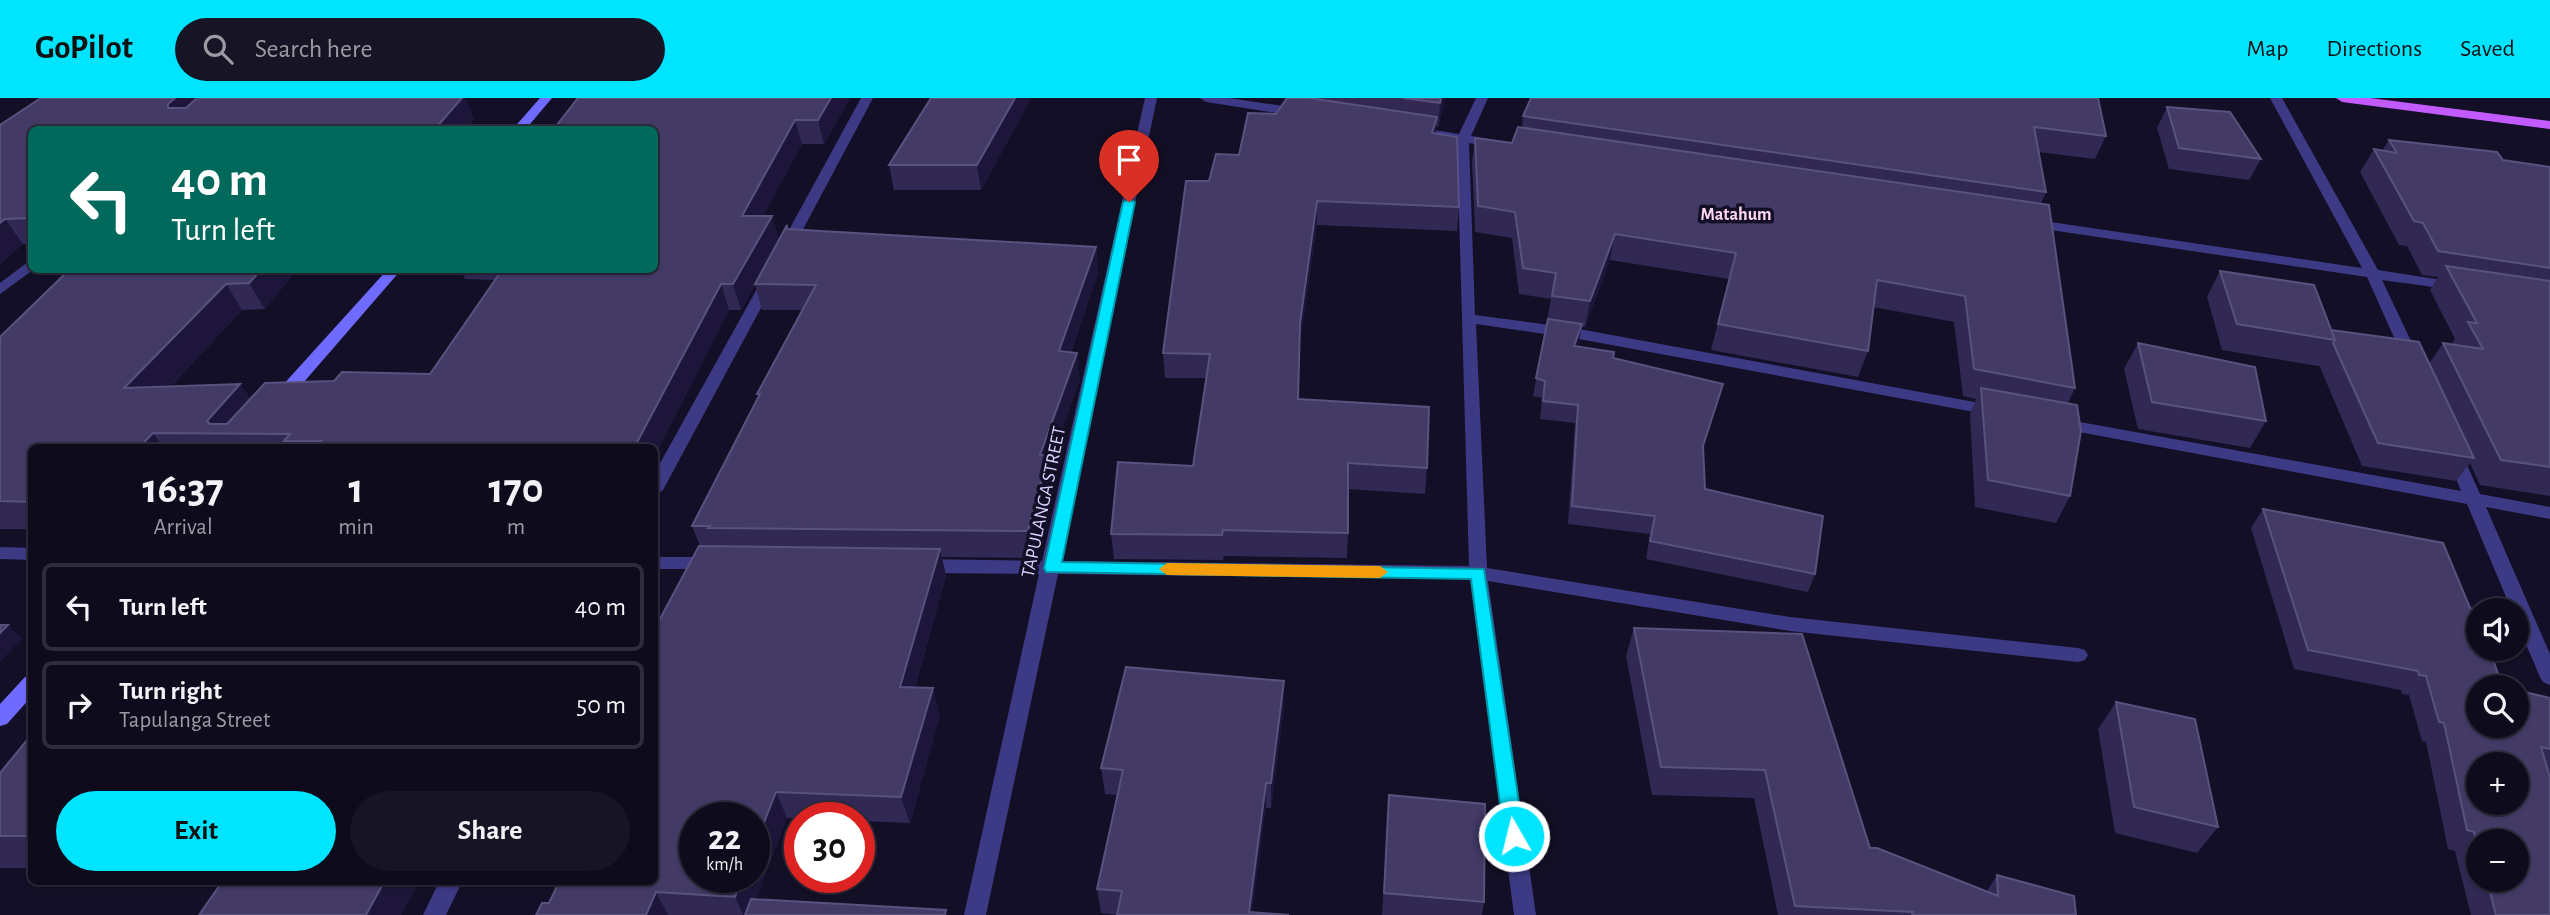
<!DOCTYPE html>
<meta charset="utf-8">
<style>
:root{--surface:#0e0b1c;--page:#171425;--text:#f1f3f6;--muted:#9b9ba3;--line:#2e2b3b;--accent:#00e5ff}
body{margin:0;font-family:"Alegreya Sans",sans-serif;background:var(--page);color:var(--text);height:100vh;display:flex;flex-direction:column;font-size:26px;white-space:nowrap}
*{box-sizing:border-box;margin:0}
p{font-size:23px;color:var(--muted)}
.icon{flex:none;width:38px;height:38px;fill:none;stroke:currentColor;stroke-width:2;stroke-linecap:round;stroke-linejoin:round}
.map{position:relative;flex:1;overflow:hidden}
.sheet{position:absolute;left:28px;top:346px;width:630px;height:441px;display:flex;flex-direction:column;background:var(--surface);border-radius:10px;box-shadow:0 2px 5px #0004,0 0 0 2px var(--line)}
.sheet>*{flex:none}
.banner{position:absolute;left:28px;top:28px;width:630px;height:147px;border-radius:10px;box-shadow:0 2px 5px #0004,0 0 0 2px var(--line);background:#00695c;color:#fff;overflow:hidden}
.tools{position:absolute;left:2466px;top:500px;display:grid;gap:14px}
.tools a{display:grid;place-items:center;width:63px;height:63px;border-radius:50%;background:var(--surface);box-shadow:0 2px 5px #0004,0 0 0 2px var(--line);font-size:35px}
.speed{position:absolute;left:679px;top:704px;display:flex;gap:14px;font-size:35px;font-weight:700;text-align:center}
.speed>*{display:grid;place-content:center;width:91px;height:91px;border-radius:50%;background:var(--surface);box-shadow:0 2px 5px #0004,0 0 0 2px var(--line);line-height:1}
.speed small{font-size:18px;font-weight:400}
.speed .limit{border:10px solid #d22;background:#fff;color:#111}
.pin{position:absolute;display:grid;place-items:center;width:60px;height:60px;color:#fff;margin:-72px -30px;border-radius:50% 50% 50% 0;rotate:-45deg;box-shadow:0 0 7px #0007}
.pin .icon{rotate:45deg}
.me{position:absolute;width:77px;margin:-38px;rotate:352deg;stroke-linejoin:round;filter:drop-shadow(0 0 5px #0008)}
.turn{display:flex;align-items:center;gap:24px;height:147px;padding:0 28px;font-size:32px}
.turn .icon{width:91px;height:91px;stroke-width:2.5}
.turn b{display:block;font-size:49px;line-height:60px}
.eta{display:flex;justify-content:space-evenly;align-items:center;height:119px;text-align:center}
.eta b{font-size:42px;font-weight:700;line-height:49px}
.primary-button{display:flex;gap:14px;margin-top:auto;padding:14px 28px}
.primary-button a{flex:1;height:80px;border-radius:42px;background:var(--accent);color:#111;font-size:28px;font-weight:700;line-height:80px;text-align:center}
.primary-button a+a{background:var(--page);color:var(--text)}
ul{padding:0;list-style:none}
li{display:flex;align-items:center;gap:21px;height:88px;margin:0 14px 10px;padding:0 14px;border:4px solid var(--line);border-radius:10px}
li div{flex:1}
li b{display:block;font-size:26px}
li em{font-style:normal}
header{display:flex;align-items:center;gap:42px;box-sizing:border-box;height:98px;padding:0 35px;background:var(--accent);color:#111}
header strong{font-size:33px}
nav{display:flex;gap:38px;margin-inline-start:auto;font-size:24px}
.search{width:490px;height:63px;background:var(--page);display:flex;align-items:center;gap:18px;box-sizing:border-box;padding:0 24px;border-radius:38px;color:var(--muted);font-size:26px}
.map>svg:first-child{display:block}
</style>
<header>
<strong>GoPilot</strong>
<div class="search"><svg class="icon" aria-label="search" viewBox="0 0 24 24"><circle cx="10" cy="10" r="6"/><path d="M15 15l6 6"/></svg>Search here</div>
<nav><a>Map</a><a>Directions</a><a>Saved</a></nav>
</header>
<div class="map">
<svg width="2550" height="817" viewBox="0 0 2550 817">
<rect width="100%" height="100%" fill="#130f26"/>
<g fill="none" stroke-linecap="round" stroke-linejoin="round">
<g fill="#3d3a85" fill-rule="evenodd">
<path d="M861,0H873L792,152L790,155H780L778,152Z"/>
<path d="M1145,0H1157L1060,463L1469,468L1457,43L1430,39L1428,36L1434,32L1459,36L1476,0H1488L1471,38L1496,42L1502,46L1496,50L1469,45L1475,217L1579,231L1996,308L2004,313L1996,318L1579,241L1476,226L1487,470L1790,519L2078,550L2085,552L2088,557L2085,562L2078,564L1790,533L1488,483L1536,817H1514L1470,481L1058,476L986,817H964L1039,476L920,475L914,473L911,468L914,463L920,461L1042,463Z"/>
<path d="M1200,0H1229L1303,11L1309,15L1303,19L1206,4Z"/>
<path d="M2270,0H2282L2378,172L2455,184L2462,188L2455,192L2382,182L2421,264L2418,267L2413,269L2405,264L2367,179L2030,129L2023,125L2030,121L2362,170Z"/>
<path d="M32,161L33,172L0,196V185Z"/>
<path d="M770,176L777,180L663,392L654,398V376L763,180Z"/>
<path d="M2058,320L2461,393L2445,353L2447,349H2459L2480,396L2550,409V421L2486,409L2550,556V587L2543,584L2540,579L2516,523V513H2512L2467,406L2052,329L2050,325Z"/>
<path d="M0,449L32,450V462L0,461Z"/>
<path d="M654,459H714L720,460L723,465L720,470L714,471H654Z"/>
<path d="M439,784H462L446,817H423Z"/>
</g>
<g fill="#6f6bff" fill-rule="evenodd">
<path d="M540,0H552L525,32H512Z"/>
<path d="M387,172H401L284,307H272L270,303L272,299Z"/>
<path d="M32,576V598L7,626L0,628V606L25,579Z"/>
</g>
<path fill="#c25bff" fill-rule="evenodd" d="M2336,0H2370L2550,23V31L2342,4Z"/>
</g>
<g fill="#312854" fill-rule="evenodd">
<path d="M41,0H465L474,21L32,32V146H23L0,166V27Z"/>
<path d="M578,0H850L824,46H802L763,118H772L779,143L787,127L789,132L1096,149L1098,175L1071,254L1080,281L1049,368L1052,384L1032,460L942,459L946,478L915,589L940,617L910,725L859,723V719L787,720L756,801L948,817H536L549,805L654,784L700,448L692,428L758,299L757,296L802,212H762L755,187L741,212H729L654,359V350H32V431H0V239L69,172H321L318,175H294L265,211L242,212L170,289L240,286L250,301L334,283L430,276L495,182L465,181L461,172H654Z"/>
<path d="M931,0H1031L981,92H894L889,67Z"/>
<path d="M1287,0H1445L1438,29H1436L1435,36L1459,109L1457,133L1317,127L1299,250L1298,301L1427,370L1425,396L1348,391V435L1347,460L1224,458L1223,462L1114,461L1111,436L1193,368L1206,280H1165L1163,255L1209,83L1239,57L1276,16Z"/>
<path d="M2098,0L2106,38L2095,61L2038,54L2046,94L2041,106L2075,290L2068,305L2070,398L2056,425L1975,409L1970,316L1976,301L1963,298L1954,224L1873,209L1868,253L1858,279L1711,252L1729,181L1610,162L1585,229H1582L1577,249L1613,260L1723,286L1703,350L1705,391L1815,476L1808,494L1646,461L1650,436L1568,426L1575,325L1540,321L1542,300L1533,298L1551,201L1519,196L1512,140L1475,134L1472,64L1475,40L1512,45L1522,30L1523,18Z"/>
<path d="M2167,9L2261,61L2249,82L2169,71L2157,30Z"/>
<path d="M2389,42L2503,62L2550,69V398L2480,387L2470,365L2456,383L2362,368L2319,267L2318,268L2222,252L2207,199L2220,173L2331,232L2429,266L2443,245L2452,246L2455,241L2430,192L2438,179L2422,177L2407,148L2399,147L2360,74L2374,51L2382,53Z"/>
<path d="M2138,245L2266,323L2250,350L2138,331L2124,271Z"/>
<path d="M2263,411L2503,589L2550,600V675H2548L2550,817H2471L2455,753L2448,751L2426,644L2422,643L2409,597L2402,596L2401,592L2294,571L2251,430ZM2478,744L2516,782H2478Z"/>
<path d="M1634,530L1870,750L1987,793L1997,777L2076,817H1778L1754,700L1652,697L1626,558Z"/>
<path d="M1284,583V608L1271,710H1266L1117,817L1101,815L1097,791L1118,697L1105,696L1101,670Z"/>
<path d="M2116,604L2218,729L2197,755L2115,735L2098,631Z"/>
<path d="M32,636V770H0V675Z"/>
<path d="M1389,697L1484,804L1482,817H1382Z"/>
</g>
<g fill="#1d163a">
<path d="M175,0H216L182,30L168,10V6Z"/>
<path d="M462,0H465L474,21L466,32H434Z"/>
<path d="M831,0H850L824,46L818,22Z"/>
<path d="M1015,0H1031L981,92L977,67Z"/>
<path d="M1441,0H1445L1438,29L1440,5Z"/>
<path d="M1437,19L1435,41L1432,35Z"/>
<path d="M795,22L802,46L750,143L742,118Z"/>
<path d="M1317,103V127L1299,250L1300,225Z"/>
<path d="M772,118L779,143L741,212L733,186Z"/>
<path d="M5,121L23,146L0,166V125Z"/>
<path d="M1615,136L1610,162L1585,229L1590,203Z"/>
<path d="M1096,149L1098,175L1062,279L1059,253Z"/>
<path d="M261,172H292L294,175L265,211L249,185Z"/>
<path d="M226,186L242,212L143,317L124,290Z"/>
<path d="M721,186L729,212L654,359V350H634Z"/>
<path d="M1582,226L1579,244L1571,266L1574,248Z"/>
<path d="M1077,255L1080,281L1049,368L1052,384L1032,460L1028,433L1040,357Z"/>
<path d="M240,286L257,313L215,335L207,323Z"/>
<path d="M153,335L164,350H139Z"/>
<path d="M940,451L946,478L907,616L900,589Z"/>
<path d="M8,527L22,541L0,564V535Z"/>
<path d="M1284,583V608L1271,710V685Z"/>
<path d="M933,590L940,617L910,725L901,699Z"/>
<path d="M1266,685V710L1252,817H1249Z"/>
<path d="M776,694L787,720L750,817H743L735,799L743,779H754V750Z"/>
<path d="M384,784H419L401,817H366Z"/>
<path d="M656,794L668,817H646Z"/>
</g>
<g fill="#433a66" stroke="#5a527e" stroke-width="2" fill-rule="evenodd">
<path d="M41,0H175L168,6V10H186L197,0H462L434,32H32V120L5,121L0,125V27Z"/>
<path d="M578,0H831L818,22H795L742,118H772L733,186H721L634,350H316L321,343H284L290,336L153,335L139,350H32V404L0,403V239L69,172H261L249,185L226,186L124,290L240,286L207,323L210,326H227L265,285L334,283L342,274L430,276L502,172H654V32H553Z"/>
<path d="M931,0H1015L977,67H889Z"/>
<path d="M1287,0H1309L1437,19L1432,35L1457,39L1459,109L1317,103L1300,225L1298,301L1429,309L1427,370L1348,365V435L1223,432L1222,437L1111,436L1118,364L1193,368L1210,256L1163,255L1186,83H1209L1216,56L1239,57L1248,15L1276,16Z"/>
<path d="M1403,0H1441L1440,5Z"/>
<path d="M1531,0H2098L2106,38L2034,29L2046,94L1523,18Z"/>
<path d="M2167,9L2230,14L2261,61L2179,50Z"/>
<path d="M1518,29L2049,107L2075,290L1974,271L1965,198L1877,182L1868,253L1718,226L1736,155L1615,136L1590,203L1552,198L1556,175L1523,170L1515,114L1478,108L1475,40L1512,45Z"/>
<path d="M2389,42L2497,54L2503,62L2550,69V170L2438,153L2423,125L2414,123L2374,51L2397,55Z"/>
<path d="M787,127V131L1096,149L1059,253L1077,255L1040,357L1048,358L1028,433L708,430L710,428H692L760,296H757L816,187L755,186Z"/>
<path d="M2446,168L2550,183V369L2501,362L2443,245L2483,251L2468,224L2477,225Z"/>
<path d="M2220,173L2314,187L2335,242L2237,226Z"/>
<path d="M1548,221L1582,226L1574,248L1614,254L1613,260L1723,286L1703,348L1705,391L1823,418L1815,476L1650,443L1655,418L1572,408L1578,307L1543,303L1545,283L1536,280Z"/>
<path d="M2331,232L2419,244L2474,360L2378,345L2333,245L2335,242Z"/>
<path d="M2138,245L2255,269L2266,323L2152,304Z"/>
<path d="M1981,290L2077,307L2081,333L2070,398L1988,382Z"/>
<path d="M2263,411L2443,445L2470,510L2473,511L2478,524V551H2489L2503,589L2508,590H2478V628H2516V592L2550,600V651L2541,649L2550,680V817H2496L2487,782H2516V744H2478V748L2474,734L2467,732L2444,625L2439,624L2426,578L2419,577L2418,573L2308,552ZM2478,667H2516V705H2478Z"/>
<path d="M699,448L940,451L900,589L933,590L901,699L776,694L754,750V719H695V779H743L735,799L656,794L646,817H536L542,805H549L559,784H654V532Z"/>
<path d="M0,527H8L0,535Z"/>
<path d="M1634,530L1802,536L1870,750H1877L1998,798L1997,777L2074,798L2076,817H1912L1913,814L1795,808L1765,672L1661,669Z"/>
<path d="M1126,569L1284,583L1271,685H1266L1249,814L1289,817H1117L1122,793L1097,791L1123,672L1101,670Z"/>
<path d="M2116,604L2195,621L2218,729L2134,709Z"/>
<path d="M32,636V738H0V675Z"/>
<path d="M1389,697L1485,706L1484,804L1384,795Z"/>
<path d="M222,784H384L366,817H199Z"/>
<path d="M751,801L946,812L945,817H745Z"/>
</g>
<path fill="#00e5ff" stroke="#0095a6" stroke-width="2" d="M1129,101L1135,104L1062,464L1484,471L1524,738L1521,744L1514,747L1507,744L1504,738L1471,481L1046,474L1044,470L1123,104Z"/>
<path fill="#f59e0b" d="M1167,465L1380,468L1388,474L1380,480L1167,477L1159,471Z"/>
<g text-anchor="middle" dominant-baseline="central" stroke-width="7" stroke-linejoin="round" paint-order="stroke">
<g font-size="18" font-weight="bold" fill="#ffd6f0" stroke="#130f26">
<text x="1736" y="117">Matahum</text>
</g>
<g font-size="19" fill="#d9d4ff" stroke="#130f26">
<text transform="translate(1044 404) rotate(-78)">TAPULANGA STREET</text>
</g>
</g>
</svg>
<div class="tools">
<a><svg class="icon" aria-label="sound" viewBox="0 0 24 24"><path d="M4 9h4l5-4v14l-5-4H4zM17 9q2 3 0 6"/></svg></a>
<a><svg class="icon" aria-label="search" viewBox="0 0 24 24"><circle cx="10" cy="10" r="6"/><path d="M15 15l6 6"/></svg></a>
<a>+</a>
<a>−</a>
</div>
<div class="speed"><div>22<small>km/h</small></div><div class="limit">30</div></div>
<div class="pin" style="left:1129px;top:104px;background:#d93025"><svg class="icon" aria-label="arrive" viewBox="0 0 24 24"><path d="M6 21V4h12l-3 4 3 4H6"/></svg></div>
<svg class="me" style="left:1514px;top:738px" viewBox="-20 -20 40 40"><circle r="17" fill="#00e5ff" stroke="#fff" stroke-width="3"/><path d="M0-11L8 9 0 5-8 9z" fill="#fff"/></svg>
<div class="banner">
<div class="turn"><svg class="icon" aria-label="left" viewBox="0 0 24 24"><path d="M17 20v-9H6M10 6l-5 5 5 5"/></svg><div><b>40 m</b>Turn left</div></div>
</div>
<section class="sheet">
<div class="eta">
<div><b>16:37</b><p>Arrival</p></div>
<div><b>1</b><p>min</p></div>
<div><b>170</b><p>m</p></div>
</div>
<ul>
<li><svg class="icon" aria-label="left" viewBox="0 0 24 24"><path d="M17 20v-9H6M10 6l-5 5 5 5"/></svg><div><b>Turn left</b></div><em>40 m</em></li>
<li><svg class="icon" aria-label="right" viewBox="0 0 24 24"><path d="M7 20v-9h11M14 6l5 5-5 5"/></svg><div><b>Turn right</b><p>Tapulanga Street</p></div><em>50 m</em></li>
</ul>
<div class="primary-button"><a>Exit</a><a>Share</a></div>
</section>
</div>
